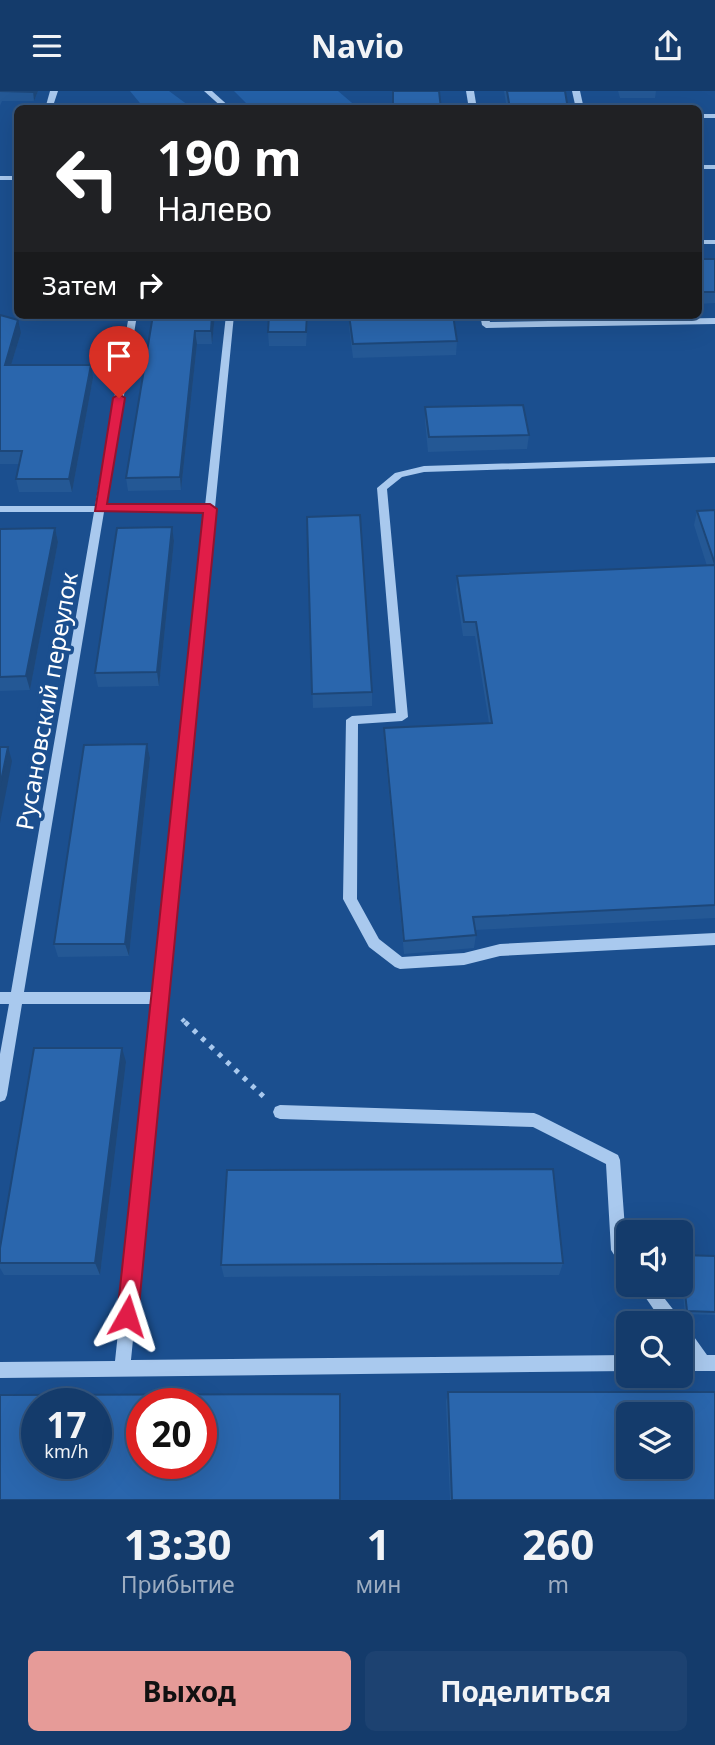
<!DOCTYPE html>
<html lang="ru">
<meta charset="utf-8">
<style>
:root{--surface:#143b6b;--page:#1d4271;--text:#f1f3f6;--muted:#9dadc1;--line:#33557e;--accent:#e69b98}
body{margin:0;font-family:"Noto Sans",sans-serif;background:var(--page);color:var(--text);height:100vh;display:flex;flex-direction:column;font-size:26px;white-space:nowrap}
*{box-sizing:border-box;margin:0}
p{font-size:23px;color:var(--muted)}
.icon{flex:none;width:38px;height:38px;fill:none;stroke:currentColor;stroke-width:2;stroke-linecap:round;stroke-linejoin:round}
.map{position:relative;height:1409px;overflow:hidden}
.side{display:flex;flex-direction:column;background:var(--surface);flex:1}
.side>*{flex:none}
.hud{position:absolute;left:14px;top:14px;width:688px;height:214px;border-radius:10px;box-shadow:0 7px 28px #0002,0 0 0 2px var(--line);background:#202124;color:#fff;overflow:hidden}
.fabs{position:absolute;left:616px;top:1129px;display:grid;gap:14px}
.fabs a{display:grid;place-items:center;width:77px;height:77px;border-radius:10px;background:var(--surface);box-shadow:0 7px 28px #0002,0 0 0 2px var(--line);font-size:35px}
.speed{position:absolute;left:21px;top:1297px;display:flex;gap:14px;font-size:35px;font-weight:700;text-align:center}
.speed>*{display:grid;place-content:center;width:91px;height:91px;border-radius:50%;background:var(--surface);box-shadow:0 7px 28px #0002,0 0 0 2px var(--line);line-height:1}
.speed small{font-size:18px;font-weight:400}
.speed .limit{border:10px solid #d22;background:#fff;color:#111}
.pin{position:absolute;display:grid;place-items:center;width:60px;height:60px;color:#fff;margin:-72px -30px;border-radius:50% 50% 50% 0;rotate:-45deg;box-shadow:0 0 7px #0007}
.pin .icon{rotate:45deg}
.me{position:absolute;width:77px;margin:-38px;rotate:6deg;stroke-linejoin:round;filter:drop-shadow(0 0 5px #0008)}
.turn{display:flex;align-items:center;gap:24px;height:147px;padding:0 28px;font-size:32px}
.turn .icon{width:91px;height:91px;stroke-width:2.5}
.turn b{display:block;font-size:49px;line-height:60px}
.then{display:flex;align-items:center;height:66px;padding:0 28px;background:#0003;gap:14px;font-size:26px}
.eta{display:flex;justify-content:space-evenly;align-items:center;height:119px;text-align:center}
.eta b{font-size:42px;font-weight:700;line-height:49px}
.primary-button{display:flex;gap:14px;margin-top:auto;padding:14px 28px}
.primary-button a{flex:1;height:80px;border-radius:10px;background:var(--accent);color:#111;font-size:28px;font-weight:700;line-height:80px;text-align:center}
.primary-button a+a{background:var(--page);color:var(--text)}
header{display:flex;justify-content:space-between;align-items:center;height:91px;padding:0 28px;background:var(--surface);font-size:32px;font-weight:700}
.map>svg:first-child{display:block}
</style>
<header><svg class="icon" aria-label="menu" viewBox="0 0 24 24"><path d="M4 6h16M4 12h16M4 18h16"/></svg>Navio<svg class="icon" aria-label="share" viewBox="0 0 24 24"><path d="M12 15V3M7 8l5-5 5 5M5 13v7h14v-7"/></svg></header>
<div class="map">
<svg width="715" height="1409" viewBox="0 0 715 1409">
<rect width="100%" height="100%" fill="#1b4f8f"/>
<g fill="#2461a8">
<path d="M130,0H169L192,17H144Z"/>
<path d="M234,0H338L358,17H251Z"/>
</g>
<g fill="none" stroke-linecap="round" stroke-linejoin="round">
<path stroke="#a9c9ee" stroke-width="4.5" stroke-dasharray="3.5 5" stroke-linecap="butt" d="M182,928L187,933"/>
<path stroke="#a9c9ee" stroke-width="5" stroke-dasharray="4.5 7" stroke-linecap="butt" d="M185,931L264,1006"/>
<g fill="#a9c9ee" fill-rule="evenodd">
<path d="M50,0H58L52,18H45Z"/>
<path d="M204,0H212L232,18H224Z"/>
<path d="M466,0H474L477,18H469Z"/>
<path d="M572,0H580L584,18H576Z"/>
<rect x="698" y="23" width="17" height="4"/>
<rect x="698" y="74" width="17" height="4"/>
<rect x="0" y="85" width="18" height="4"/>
<rect x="698" y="149" width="17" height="4"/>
<path d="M129,224H137L106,415H205L226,224H234L131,1269L628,1264V1280L0,1287V1271L115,1270L153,913H22L7,1004L5,1009L0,1011V963L9,913H0V901H11L94,421H0V415H95ZM104,421H205L154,901H24Z"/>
<path d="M480,224H488L490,231L715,227V233L486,237L482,234Z"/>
<path d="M715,366V372L424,381L402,386L387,398L408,626L402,630L358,633L357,808L379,848L402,866L464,862L500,853L715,842V854L500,865L464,874L400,878L395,876L369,856L343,808L346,629L352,625L396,622L377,397L395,382L424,375Z"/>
<path d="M280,1014L534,1022L539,1024L618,1064L620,1069L628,1179L622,1176L611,1159L606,1073L533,1036L280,1028L275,1026L273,1021L275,1016Z"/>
<path d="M637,1194H654L679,1226L681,1232V1233L663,1232Z"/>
<path d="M681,1234L687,1236L707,1264H715V1280H681V1264H687L681,1255Z"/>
</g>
</g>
<g fill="#245895">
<path d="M0,0H38L34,10H2L0,15Z"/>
<path d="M504,0H565L568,18H507Z"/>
<path d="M618,0H656L655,7H620Z"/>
<path d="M698,168H715V212L698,213Z"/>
<path d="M0,224L21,242L11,274L93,287L72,401H19L16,388L19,373H0Z"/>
<path d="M153,224H215L212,253H197L181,399L128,400L126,387Z"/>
<path d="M308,224L306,255H269L268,241Z"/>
<path d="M349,224L457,250L456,264L353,267L349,236Z"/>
<path d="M425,316L529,344L527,358L428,361L425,330Z"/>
<path d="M715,419V827L475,839L476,844L474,857L404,863L384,650V637L489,632L475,545H463L456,499L457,485L707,475L694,434L697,420Z"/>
<path d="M307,426L372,601V615L313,617Z"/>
<path d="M172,436L174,450L159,595L98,596L95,582Z"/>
<path d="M55,437L58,451L30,599L0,600V438Z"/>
<path d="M147,653L150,667L129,865L58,866L54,853Z"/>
<path d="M126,971L100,1184H4L0,1177V1157Z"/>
<path d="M681,1164L715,1165V1224L685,1223L681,1184Z"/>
<path d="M563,1172L559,1184L224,1186L221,1174Z"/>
<path d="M448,1301L715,1409H450L446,1311Z"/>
</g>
<g fill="#1d4779">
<path d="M33,0H38L34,10Z"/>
<path d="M212,224H215L212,253L211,240Z"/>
<path d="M18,229L21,242L7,287L5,274Z"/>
<path d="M195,240L197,253L181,399L180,386Z"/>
<path d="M91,274L93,287L72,401L69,388Z"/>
<path d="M172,436L174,450L159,595L157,581Z"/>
<path d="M55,437L58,451L30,599L26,585Z"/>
<path d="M147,653L150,667L129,865L125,853Z"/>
<path d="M8,656L12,670L0,732V695Z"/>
<path d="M122,957L126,971L100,1184L95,1172Z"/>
</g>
<g fill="#2a66ad" stroke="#1d4779" stroke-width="2" fill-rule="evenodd">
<path d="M0,0H33V1Z"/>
<path d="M393,0H439L441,18H393Z"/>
<path d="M507,0H565L568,18H510Z"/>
<rect x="698" y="168" width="17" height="33"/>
<path d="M0,224L18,229L5,274H91L69,388H16L22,360H0Z"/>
<path d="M153,224H212L211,240H195L180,386L126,387Z"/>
<path d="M269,224H307L306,241H268Z"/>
<path d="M349,224H453L457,250L353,253Z"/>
<path d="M523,314L529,344L429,346L425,316Z"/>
<path d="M715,419V473L697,420Z"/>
<path d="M360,424L372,601L312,603L307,426Z"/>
<path d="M172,436L157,581L95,582L117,437Z"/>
<path d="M55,437L26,585L0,586V438Z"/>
<path d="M715,474V814L473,826L476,844L404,850L384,637L492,632L476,531H464L457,485Z"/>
<path d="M147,653L125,853H54L84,654Z"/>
<path d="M0,656H8L0,695Z"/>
<path d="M34,957H122L95,1172H0V1157Z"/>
<path d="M553,1078L563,1172L221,1174L227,1079Z"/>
<path d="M681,1164L715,1165V1221L687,1220Z"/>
<path d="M448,1301H715V1409H452ZM628,1323H681V1376H628Z"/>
<path d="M340,1303V1409H0V1304ZM37,1312H96V1372H37ZM142,1312H201V1372H142Z"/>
</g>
<path fill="#e11d48" stroke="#92132f" stroke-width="2" d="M119,303L125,307L107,413H210L217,418L138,1225L135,1232L127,1235L120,1232L117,1225L203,422L95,420L113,307Z"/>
<g text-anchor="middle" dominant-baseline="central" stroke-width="7" stroke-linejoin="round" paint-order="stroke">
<g font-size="24" fill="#fff" stroke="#1b4f8f">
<text transform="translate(46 610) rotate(-80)">Русановский переулок</text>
</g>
</g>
</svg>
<div class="fabs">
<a><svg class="icon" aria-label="sound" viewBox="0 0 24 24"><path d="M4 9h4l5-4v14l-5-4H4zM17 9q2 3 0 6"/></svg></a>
<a><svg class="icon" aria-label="search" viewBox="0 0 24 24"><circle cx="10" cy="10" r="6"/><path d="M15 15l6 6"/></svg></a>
<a><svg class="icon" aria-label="layers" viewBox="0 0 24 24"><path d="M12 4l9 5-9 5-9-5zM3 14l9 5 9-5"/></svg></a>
</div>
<div class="speed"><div>17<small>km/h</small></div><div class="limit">20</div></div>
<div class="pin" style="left:119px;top:307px;background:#d93025"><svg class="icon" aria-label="arrive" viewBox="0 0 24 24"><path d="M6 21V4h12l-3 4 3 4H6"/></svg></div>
<svg class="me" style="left:127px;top:1225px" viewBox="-20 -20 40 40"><path d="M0-17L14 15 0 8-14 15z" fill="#e11d48" stroke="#fff" stroke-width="4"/></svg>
<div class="hud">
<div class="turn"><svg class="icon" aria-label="left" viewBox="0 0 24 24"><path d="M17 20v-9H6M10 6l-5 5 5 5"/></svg><div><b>190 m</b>Налево</div></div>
<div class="then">Затем<svg class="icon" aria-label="right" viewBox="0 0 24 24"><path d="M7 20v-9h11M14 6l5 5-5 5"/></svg></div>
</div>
</div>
<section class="side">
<div class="eta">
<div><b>13:30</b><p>Прибытие</p></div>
<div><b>1</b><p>мин</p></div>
<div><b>260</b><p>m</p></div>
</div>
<div class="primary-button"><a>Выход</a><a>Поделиться</a></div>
</section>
